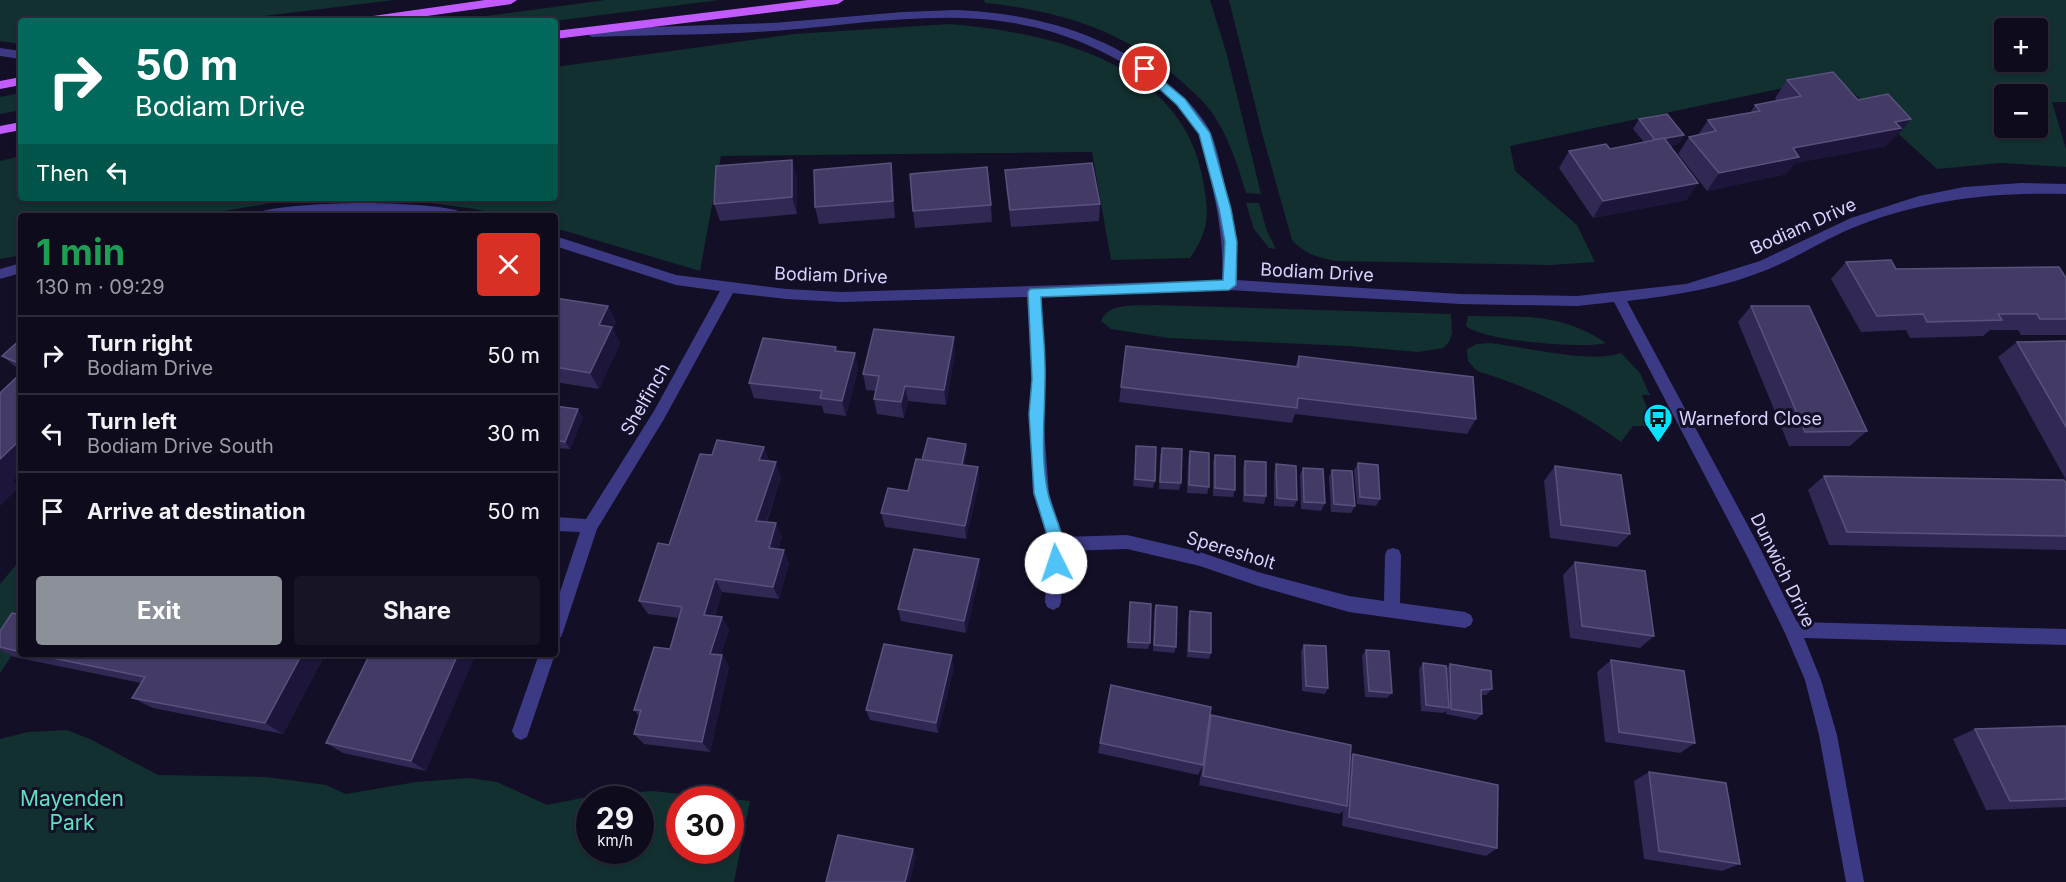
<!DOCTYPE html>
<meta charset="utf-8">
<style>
:root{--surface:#0e0b1c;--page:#171425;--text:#f1f3f6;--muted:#9b9ba3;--line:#2e2b3b;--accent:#8c9099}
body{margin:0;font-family:Inter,sans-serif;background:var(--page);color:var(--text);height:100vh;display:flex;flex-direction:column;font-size:22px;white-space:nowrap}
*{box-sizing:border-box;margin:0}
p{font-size:20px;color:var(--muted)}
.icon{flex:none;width:33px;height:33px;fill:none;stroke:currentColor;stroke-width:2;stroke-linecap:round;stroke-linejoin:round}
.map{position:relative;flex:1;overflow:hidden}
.drawer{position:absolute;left:18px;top:213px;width:540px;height:444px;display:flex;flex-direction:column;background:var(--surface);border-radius:6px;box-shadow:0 2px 4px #0004,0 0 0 2px var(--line)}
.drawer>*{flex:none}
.banner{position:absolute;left:18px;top:18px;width:540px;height:183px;border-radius:6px;box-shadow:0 2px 4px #0004,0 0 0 2px var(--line);background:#00695c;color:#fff;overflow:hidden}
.buttons{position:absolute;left:1994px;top:18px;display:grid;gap:12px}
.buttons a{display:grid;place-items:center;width:54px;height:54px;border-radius:6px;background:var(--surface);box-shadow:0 2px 4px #0004,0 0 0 2px var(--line);font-size:30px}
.speed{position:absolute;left:576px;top:786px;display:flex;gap:12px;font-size:30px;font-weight:700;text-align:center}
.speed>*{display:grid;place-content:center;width:78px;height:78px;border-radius:50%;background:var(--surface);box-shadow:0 2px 4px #0004,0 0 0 2px var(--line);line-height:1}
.speed small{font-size:15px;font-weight:400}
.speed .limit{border:9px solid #d22;background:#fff;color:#111}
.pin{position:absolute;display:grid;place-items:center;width:51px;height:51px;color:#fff;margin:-26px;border:3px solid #fff;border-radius:50%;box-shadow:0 2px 6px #0007}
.me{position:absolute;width:66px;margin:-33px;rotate:356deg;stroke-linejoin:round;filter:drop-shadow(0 0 4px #0008)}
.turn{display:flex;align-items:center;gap:21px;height:126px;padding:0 18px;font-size:27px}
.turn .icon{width:78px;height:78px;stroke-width:2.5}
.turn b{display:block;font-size:42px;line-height:51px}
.then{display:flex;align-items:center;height:57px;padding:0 18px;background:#0003;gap:12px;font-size:22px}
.round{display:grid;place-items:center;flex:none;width:63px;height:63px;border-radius:6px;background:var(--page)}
.headline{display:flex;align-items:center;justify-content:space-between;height:102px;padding:0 18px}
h1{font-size:36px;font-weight:700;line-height:45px;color:#1e9e55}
.cta{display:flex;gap:12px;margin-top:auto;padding:12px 18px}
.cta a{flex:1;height:69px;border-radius:6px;background:var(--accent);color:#fff;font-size:24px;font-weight:700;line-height:69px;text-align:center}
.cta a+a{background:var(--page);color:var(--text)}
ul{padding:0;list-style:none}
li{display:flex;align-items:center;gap:18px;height:78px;padding:0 18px;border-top:2px solid var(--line)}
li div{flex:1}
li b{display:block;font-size:22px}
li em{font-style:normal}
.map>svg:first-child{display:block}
</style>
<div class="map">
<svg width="2066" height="882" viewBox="0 0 2066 882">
<rect width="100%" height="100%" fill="#130f26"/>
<g fill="#12302f" fill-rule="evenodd">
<path d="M0,0H394L223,21H21V44L0,41Z"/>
<path d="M605,0H720L554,21H450Z"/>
<path d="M984,0H1210L1227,55L1261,194L1246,193C1238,166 1229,138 1213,114C1204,101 1192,91 1181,81C1127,31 1057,10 985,3Z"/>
<path d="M1229,0H2066V102H2052L2066,149V167L2001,163L1937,169L1836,77L1510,146L1515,171L1577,225L1595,262L1551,265L1335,261C1317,257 1305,254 1292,240L1262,133ZM2004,28H2037V62H2004ZM2004,94H2037V128H2004Z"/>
<path d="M949,24C1047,32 1179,61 1202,175C1209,212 1211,227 1190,258L1111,260L1092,152L721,156L700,271L555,228V216H506L475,209L409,200L373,198H555V67L794,34Z"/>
<path d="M21,93V110L0,114V97Z"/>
<path d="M21,156V198H344L271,203L196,216H21V255L0,259V161Z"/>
<path d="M1246,203H1259L1267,231L1276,249L1269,248L1254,229Z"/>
<path d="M1155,305L1451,314L1452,333L1449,342L1443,348L1418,352L1348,346L1168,338L1111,329L1101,321C1107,302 1139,306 1155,305Z"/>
<path d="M1468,316C1522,317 1559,312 1606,343C1585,349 1482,341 1466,326Z"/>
<path d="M1490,343C1525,347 1589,364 1621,353L1640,373L1650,395H1642L1654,426H1633L1621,442C1576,408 1531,388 1477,371L1468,361L1467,349L1477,344Z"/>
<path d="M21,559V642L0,673V584Z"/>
<path d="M67,730L92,740L158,775L266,777L326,785L346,794L416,782L469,778L497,782L547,805L597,795L652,791L750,801L734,882H0V739L28,732ZM590,800H640V850H590ZM680,800H730V850H680Z"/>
</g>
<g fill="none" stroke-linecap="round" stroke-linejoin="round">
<g fill="#3d3a85" fill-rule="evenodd">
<path d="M955,10C1032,13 1106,32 1166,82C1183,95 1198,110 1209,129C1215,141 1218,155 1221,168C1230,206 1237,241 1236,280L1460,294L1577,296L1686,284L1760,261L1851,218L1919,196L1964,187L2021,183L2066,184V194C1995,192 1927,199 1860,225C1828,237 1800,256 1769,269C1723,288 1676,295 1627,301L1760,548L1797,622L2066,629V645L1804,638L1821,680L1837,735L1864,882H1846L1819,735L1805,680L1785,633L1748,558L1614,302L1577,306L1460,304L1229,290L1041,296L1046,379L1043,414L1049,493L1063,537L1127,535L1200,552L1258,572L1349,596L1384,601L1385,555L1387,550L1393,548L1399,550L1401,555L1400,603L1465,612L1471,615L1473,620L1471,625L1465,628L1349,612L1258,586L1200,566L1127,549L1064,551L1061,602L1059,607L1053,610L1047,607L1045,602L1049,544L1033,493L1029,414L1032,379L1027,297L841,302L786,299L733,293L664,419L597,529L563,632L561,637L555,640V607L580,532L555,531V517L586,519L654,411L720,291L676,285L555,246V236L676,275L786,289L841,292L1222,280C1224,241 1217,206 1208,168C1205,155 1203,141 1196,129C1188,113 1173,100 1160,89C1109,47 1047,24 981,19C912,14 842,26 773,31C713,35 652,35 592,37L586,33L592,29L773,23L903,12Z"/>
<path d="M0,48L21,51V59L0,56Z"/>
<path d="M361,203C379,203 459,204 468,216L361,213L253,216C261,205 343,203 361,203Z"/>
<path d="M21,263V273L0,279V269Z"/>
<path d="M555,653V654L527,737L521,740L515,737L512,731L539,654Z"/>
</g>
<g fill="#c25bff" fill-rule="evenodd">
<path d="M485,0H517L511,4L392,21H360L366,17Z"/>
<path d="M808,0H844L838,4L555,39V31Z"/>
<path d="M21,77V85L0,89V81Z"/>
<path d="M21,122V130L0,134V126Z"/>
</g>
</g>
<g fill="#312854">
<path d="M1787,80L1858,100L1896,137H1894L1886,146L1795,163L1786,174L1707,191L1678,154L1689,137L1698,135L1708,120L1750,113L1755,105L1777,101L1775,98Z"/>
<path d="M1639,119L1684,135L1678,144L1670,146L1698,183L1686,200L1593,218L1559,168L1569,151L1610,149L1644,142L1633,129Z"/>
<path d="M1005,170L1100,204L1099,221L1011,227L1006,187Z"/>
<path d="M797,178V214L720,221L714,204Z"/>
<path d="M893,181L895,218L819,224L815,207Z"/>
<path d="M991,205L992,222L915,228L913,211Z"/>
<path d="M1846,262L1896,269L2066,278V335H2021L2018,330H1990L1983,336L1910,338L1906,330L1861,332L1831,279Z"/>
<path d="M555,298L608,306L616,322L613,328L620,343L599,389L555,382Z"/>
<path d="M1751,306L1867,431L1850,446H1789L1738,322Z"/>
<path d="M21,339V371L2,356Z"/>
<path d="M2066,341V480L1998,357L2017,342Z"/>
<path d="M1126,346L1295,367L1299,356L1476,419L1467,434L1295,414L1292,423L1119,402Z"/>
<path d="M837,351L855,353L858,369L846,416L824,413L822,406L754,398L749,383Z"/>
<path d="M955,353L946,405L908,401L904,418L877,414L874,399L876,391L866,390L863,374Z"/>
<path d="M555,406L583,417L570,449L555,448Z"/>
<path d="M966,444L967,452L964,465L978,467L979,482L966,539L885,527L881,513L908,491L922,460Z"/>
<path d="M1136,446L1155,481L1153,488L1133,486Z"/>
<path d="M764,447L769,461L781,477L767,522L782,536L778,550L789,563L779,599L722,592L715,616L729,629L721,655L729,666L710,752L644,744L634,734L639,716L634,710L670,649L679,618L648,614L639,601L669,545L712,455Z"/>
<path d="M1162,448L1181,483L1179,490L1159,489L1160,456Z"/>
<path d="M1190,451L1209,487L1207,494L1187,493L1188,459Z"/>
<path d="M1215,455L1235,490L1233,497L1213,496V462Z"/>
<path d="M1245,461L1266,496L1264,504L1243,502V468Z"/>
<path d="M1358,463L1380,499L1376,506L1357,504L1354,470Z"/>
<path d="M1276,464L1297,500L1294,507L1274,506V472Z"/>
<path d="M1555,466L1630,534L1617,547L1550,538L1544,481Z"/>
<path d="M1303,468L1325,503L1321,511L1301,509L1300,475Z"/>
<path d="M1332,470L1355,506L1351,513L1331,512L1329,477Z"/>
<path d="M1824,476L2066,483V550L1829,545L1808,490Z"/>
<path d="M1575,562L1654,636L1640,648L1570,638L1563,575Z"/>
<path d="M980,572L966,633L901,621L898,609Z"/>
<path d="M1130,602L1150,643L1148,649L1127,648Z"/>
<path d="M1156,605L1176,647L1174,653L1153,651L1154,611Z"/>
<path d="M1190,611L1211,653L1209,659L1187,657L1188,618Z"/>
<path d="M21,615V654H314L322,660L283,734L153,708L132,698L141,683L14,657L0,650V631Z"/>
<path d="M1304,645L1328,688L1325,694L1302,691L1301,651Z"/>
<path d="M1366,650L1392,693L1387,698L1365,697L1362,656Z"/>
<path d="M370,654L426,771L343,753L326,743Z"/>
<path d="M1611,660L1695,743L1680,753L1605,742L1597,672Z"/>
<path d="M1423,663L1446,669L1450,664L1492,689L1486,695H1481L1482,714L1476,720L1446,714V711L1443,713L1421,711L1419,669Z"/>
<path d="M954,667L938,733L870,720L866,710Z"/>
<path d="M1111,685L1209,720L1211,715L1350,758L1353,754L1497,848L1486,856L1342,826L1343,811L1339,814L1199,785L1202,767L1198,775L1098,753Z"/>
<path d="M2066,726V807L1986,810L1953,739L1975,729Z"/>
<path d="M1649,772L1740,864L1722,871L1644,859L1634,781Z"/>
</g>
<g fill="#1d163a">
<path d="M1911,119L1896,137H1894L1886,146L1795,163L1786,174L1707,191L1719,173L1793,148L1895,122Z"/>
<path d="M1684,135L1678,144L1650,150L1656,141Z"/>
<path d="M792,160L797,178V214L792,197Z"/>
<path d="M891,163L893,181L895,218L893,201Z"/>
<path d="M1698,183L1686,200L1593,218L1603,201Z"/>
<path d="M608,306L616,322L613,328L620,343L599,389L590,373L599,325Z"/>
<path d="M954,337L955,353L946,405L944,390Z"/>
<path d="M855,353L858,369L846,416L842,401Z"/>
<path d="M905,386L908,401L904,418L901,402Z"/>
<path d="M578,409L583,417L570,449L565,442Z"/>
<path d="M21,439V474L13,481L20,486L0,506V459Z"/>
<path d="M966,444L967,452L961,480L960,472Z"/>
<path d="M764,447L769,462L759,460Z"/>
<path d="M776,462L781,477L762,535L756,521Z"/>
<path d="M978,467L979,482L966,539L965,526Z"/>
<path d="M776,523L782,536L775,562L769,548Z"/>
<path d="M784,550L789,563L779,599L773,587Z"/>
<path d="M979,559L980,572L966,633L964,621Z"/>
<path d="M715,579L722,592L711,627L704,615Z"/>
<path d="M722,617L729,629L718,665L710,654Z"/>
<path d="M302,654H314L322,660L283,734L265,723Z"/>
<path d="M458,654H476L426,771L411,761Z"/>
<path d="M722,655L729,666L710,752L702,742Z"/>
<path d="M952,655L954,667L938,733L936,723Z"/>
<path d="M913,849L916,857L910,882H905Z"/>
</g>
<g fill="#433a66" stroke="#5a527e" stroke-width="1.5">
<path d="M1833,72L1858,100L1888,94L1911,119L1895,122L1901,128L1793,148L1799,157L1719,173L1689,137L1716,131L1708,120L1760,111L1755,105L1801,96L1787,80Z"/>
<path d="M1667,114L1684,135L1655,140L1639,119Z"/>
<path d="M1664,138L1698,183L1603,201L1569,151L1606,144L1610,149Z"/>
<path d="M792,160V197L714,204L716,166Z"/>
<path d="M891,163L893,201L815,207L814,170Z"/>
<path d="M1092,163L1100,204L1010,210L1005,170Z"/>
<path d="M987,167L991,205L913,211L910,174Z"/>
<path d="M1891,260L1896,269L2059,267L2066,278V319H2040L2037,314H1998L2002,320L1927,322L1923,314L1877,316L1846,262Z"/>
<path d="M555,298L608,306L599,325L612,327L590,373L555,367Z"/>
<path d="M1751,306H1809L1867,431L1805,432Z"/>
<path d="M874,329L954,337L944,390L905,386L901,402L874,399L879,376L863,374Z"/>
<path d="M763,338L836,347L835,351L855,353L842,401L820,398L822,391L749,383Z"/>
<path d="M21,339V364L2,356Z"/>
<path d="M2066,341V427L2017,342Z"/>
<path d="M1126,346L1298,367L1299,356L1473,377L1476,419L1298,398L1297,408L1121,387Z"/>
<path d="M21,373V439L0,459V393Z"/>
<path d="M555,406L578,409L565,442L555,440Z"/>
<path d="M928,438L966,444L962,465L922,460Z"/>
<path d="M717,440L764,447L759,460L776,462L756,521L776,523L769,548L784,550L773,587L715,579L704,615L722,617L710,654L722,655L702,742L634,734L641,710H634L654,647L670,649L682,607L639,601L658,543L669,545L700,454L712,455Z"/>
<path d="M1136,446L1156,447L1155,481L1135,479Z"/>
<path d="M1162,448L1182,449L1181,483L1160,482Z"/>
<path d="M1190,451L1209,453V487L1189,485Z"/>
<path d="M1215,455L1235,456V490L1215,488Z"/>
<path d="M916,459L978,467L965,526L881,513L888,488L908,491Z"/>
<path d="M1245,461L1266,462V496L1245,495Z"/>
<path d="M1358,463L1378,465L1380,499L1360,497Z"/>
<path d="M1276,464L1296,466L1297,500L1277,498Z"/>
<path d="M1555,466L1621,475L1630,534L1561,525Z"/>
<path d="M1303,468L1323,469L1325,503L1304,502Z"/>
<path d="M1332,470L1352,471L1355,506L1334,504Z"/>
<path d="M1824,476L2064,480L2066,483V536L1847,532Z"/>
<path d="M914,549L979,559L964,621L898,609Z"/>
<path d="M1575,562L1645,571L1654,636L1582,626Z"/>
<path d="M1130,602L1151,604L1150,643L1128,642Z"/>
<path d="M1156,605L1177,607L1176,647L1154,645Z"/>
<path d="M1190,611L1211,613V653L1189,651Z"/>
<path d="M12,613L21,615V652L0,647V631Z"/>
<path d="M884,644L952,655L936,723L866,710Z"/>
<path d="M1304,645L1326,646L1328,688L1306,686Z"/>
<path d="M1366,650L1389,651L1392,693L1369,691Z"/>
<path d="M33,654H302L265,723L132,698L145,677Z"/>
<path d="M370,654H458L411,761L326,743Z"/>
<path d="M1611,660L1684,671L1695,743L1619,732Z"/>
<path d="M1423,663L1446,666L1449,708L1426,705Z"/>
<path d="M1450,664L1491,671L1492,689L1481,690L1482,714L1451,709Z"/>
<path d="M1111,685L1211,707L1203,765L1100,743Z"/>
<path d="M1211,715L1351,745L1347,806L1203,776Z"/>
<path d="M2066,726V799L2010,801L1975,729Z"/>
<path d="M1353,754L1498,785L1497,848L1349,817Z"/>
<path d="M1649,772L1726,783L1740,864L1659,851Z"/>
<path d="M838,835L913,849L905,882H826Z"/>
</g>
<path fill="#4fc3f7" stroke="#337fa1" stroke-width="1.5" d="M1145,66L1185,99L1210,133L1231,209L1237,242L1236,285L1229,290L1041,297C1042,324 1046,352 1045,379C1045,416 1040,456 1048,493C1053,517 1072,544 1061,568L1056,570L1051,568L1049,563L1050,544L1034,493L1029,414L1032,379L1028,292L1030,289L1223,280L1225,242L1219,209L1199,134L1177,105L1141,72L1140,69Z"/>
<defs>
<g id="bus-pin" transform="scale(1.5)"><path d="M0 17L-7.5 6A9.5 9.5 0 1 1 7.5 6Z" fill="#00e5ff" stroke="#130f26"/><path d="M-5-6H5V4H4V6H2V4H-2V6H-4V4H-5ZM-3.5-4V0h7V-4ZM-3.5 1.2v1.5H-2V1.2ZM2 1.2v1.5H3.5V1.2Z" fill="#111"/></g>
</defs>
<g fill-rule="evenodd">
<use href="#bus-pin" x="1658" y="418"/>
</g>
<g text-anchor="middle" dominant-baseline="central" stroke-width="6" stroke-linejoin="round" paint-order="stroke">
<g font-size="18" fill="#d9d4ff" stroke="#130f26">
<text transform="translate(1803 226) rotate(-24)">Bodiam Drive</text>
<text transform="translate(1317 272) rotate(3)">Bodiam Drive</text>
<text transform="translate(831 275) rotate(2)">Bodiam Drive</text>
<text transform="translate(645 399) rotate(-60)">Shelfinch</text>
<text transform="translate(1231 550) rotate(17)">Speresholt</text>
<text transform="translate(1783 570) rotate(64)">Dunwich Drive</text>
</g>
<g font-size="18" fill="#d9d4ff" stroke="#130f26" text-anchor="start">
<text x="1679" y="418">Warneford Close</text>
</g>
<g font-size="21" fill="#5fe0c0" stroke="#130f26">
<text x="72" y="798">Mayenden<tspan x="72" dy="24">Park</tspan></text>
</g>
</g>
</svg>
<div class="buttons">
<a>+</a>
<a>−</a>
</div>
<div class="speed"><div>29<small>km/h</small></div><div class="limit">30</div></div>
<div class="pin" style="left:1145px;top:69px;background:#d93025"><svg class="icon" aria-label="arrive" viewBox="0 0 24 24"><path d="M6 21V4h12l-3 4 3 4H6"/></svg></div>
<svg class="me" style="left:1056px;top:563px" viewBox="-20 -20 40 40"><circle r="19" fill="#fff"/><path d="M0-13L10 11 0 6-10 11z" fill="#4fc3f7"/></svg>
<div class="banner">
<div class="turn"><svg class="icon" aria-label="right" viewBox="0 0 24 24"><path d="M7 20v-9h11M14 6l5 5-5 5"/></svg><div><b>50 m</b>Bodiam Drive</div></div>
<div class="then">Then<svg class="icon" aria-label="left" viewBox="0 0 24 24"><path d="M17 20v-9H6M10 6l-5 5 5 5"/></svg></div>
</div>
<section class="drawer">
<div class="headline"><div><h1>1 min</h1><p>130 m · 09:29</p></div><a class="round" style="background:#d93025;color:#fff"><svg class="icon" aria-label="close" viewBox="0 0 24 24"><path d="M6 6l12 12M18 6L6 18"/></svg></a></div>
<ul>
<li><svg class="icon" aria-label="right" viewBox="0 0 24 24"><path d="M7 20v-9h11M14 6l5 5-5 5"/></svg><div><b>Turn right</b><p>Bodiam Drive</p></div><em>50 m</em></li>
<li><svg class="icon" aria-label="left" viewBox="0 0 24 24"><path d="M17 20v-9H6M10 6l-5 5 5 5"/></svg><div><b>Turn left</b><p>Bodiam Drive South</p></div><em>30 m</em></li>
<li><svg class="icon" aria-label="arrive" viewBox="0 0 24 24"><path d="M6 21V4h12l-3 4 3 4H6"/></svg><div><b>Arrive at destination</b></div><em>50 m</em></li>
</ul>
<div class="cta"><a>Exit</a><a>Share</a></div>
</section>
</div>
